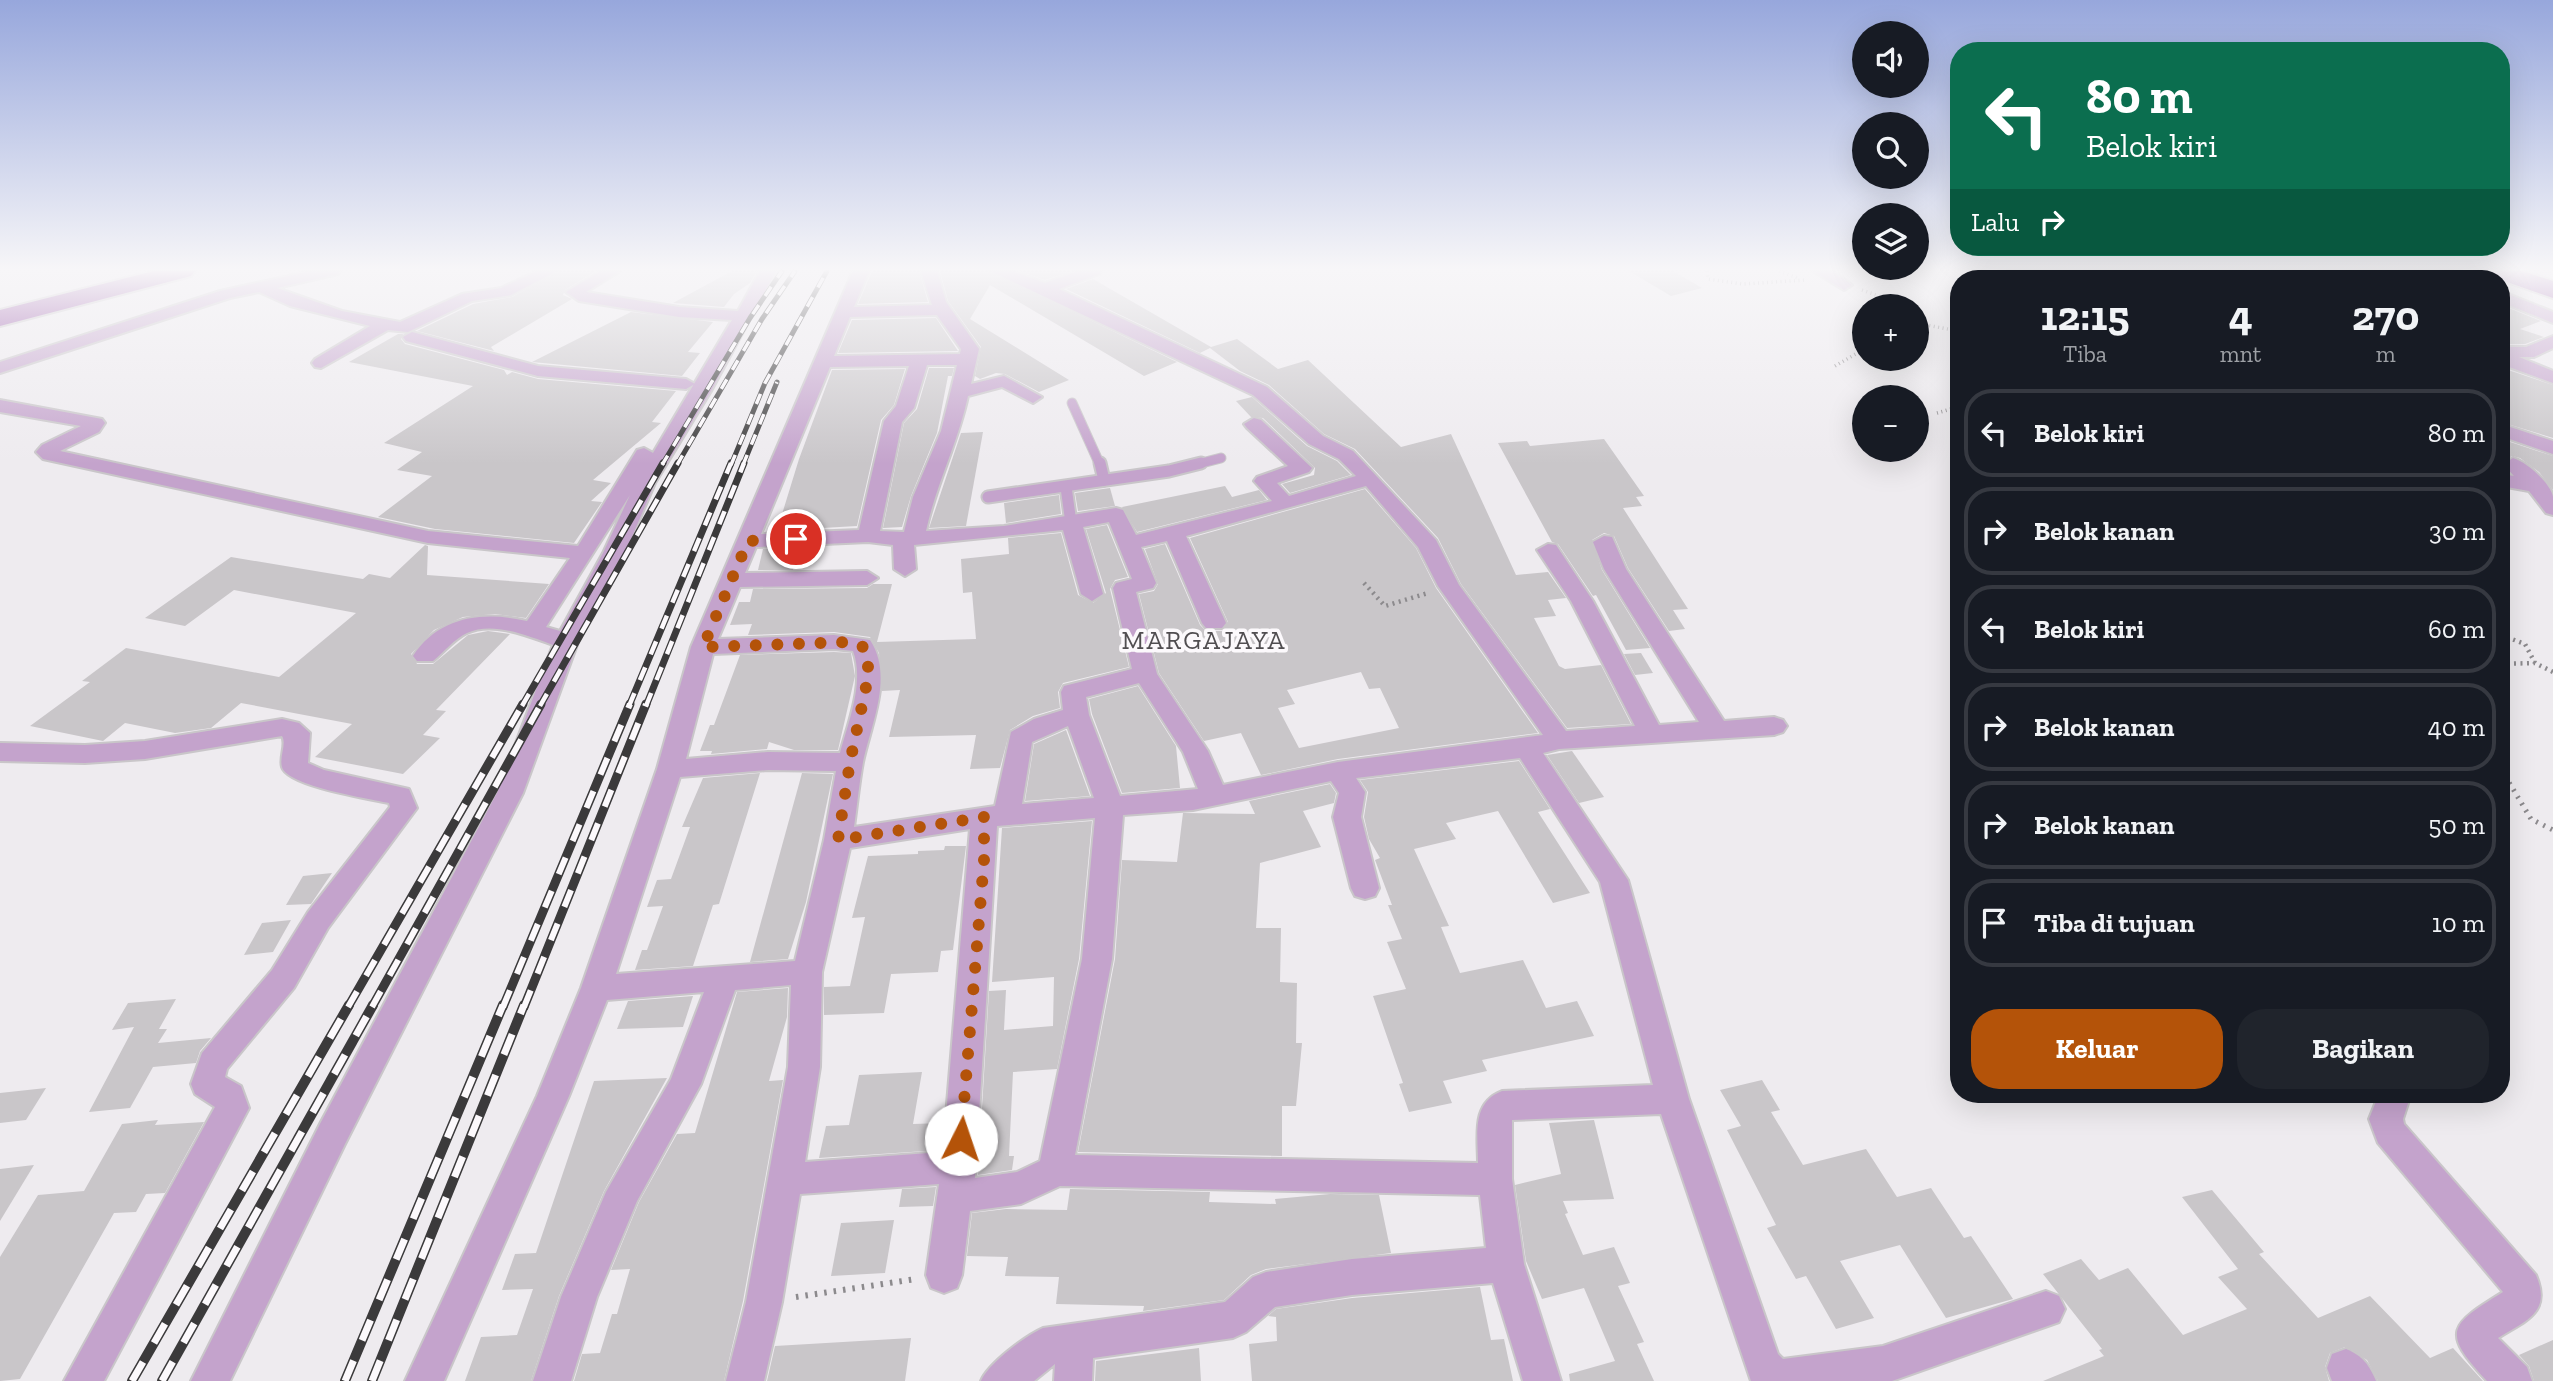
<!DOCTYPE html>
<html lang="id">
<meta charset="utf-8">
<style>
:root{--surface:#171b24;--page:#20242c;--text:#f1f3f6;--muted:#9ea1a6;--line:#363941;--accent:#b45309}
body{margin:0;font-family:"Zilla Slab",serif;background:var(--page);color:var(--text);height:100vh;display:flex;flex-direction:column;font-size:26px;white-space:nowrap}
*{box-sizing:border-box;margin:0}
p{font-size:23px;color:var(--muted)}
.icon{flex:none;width:38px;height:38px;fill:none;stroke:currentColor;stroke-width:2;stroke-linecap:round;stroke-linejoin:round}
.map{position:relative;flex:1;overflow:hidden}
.panel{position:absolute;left:1950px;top:270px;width:560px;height:833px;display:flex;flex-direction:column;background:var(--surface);border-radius:28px;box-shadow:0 7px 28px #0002}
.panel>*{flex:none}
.hud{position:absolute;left:1950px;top:42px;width:560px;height:214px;border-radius:28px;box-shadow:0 7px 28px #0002;background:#0b6e4f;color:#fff;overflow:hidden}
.fabs{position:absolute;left:1852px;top:21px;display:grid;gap:14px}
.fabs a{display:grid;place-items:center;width:77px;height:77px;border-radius:50%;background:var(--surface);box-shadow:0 7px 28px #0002;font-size:35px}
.pin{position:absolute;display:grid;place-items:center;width:60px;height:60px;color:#fff;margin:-30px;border:4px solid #fff;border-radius:50%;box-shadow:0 2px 7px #0007}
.me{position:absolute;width:77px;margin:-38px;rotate:4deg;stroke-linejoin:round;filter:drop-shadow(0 0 5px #0008)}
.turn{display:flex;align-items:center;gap:24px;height:147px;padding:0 21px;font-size:32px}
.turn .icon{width:91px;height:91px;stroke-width:2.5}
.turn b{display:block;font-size:49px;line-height:60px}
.then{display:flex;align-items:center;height:66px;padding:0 21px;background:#0003;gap:14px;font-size:26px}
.eta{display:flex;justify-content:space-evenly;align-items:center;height:119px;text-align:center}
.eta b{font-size:42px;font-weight:800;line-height:49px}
.button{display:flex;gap:14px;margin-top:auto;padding:14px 21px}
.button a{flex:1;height:80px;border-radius:28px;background:var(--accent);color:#fff;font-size:28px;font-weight:800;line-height:80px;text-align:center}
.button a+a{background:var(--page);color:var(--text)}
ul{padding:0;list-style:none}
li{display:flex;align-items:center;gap:21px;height:88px;margin:0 14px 10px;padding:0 7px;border:4px solid var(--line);border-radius:28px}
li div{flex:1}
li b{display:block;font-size:26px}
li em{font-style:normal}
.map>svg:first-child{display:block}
</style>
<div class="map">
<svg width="2553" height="1381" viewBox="0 0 2553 1381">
<rect width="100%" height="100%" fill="#eeebef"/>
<g fill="#c9c6c9" fill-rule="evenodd">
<path d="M559,271H596L565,290L563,295L572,299L491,347L494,351L417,331L473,304L512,297Z"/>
<path d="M732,271H757L750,283L734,294L724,307L673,303Z"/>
<path d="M872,271H919L928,302L858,304Z"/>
<path d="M940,271H988L1177,362L1144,376L990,285L970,319L1069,380L1039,392L1005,374L996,373L980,379L975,376L981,347L948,301Z"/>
<path d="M1019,271H1072L1045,280Z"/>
<path d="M1629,271H1673L1702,288L1671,296Z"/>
<path d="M1093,279L1211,347L1237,339L1278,369L1308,360L1401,447L1451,434L1516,575L1548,572L1566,598L1548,600L1556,616L1534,618L1559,666L1565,669L1601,665L1631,724L1567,728L1461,584L1438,538L1355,449L1324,434L1269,385L1240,371L1210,348L1200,353L1066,289Z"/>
<path d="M2501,305L2541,321L2520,329L2544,337L2525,344H2508L2501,351Z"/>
<path d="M631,312L713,322L688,352L700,353L682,376L532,362Z"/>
<path d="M936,318L958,351L838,353L852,320Z"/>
<path d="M398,334H403L401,339L405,344L504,370L507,375L512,372L538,379L676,391L652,422L661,423L593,480L611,483L591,501L602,502L574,543L435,529L378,517L432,476L397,470L422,452L384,443L473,386L349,362Z"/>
<path d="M929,368H954L952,376H948L937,433L911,496L902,527L883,528L904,423L917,409Z"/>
<path d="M905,369L894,405L881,420L857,526L770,531L773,524H779L799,459L832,370Z"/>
<path d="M2508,370L2553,385V438L2501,422V377Z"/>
<path d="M1252,397L1307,446L1337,461L1351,475L1290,493L1282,484L1314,475L1315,468L1263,418L1251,417L1236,401Z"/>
<path d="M983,432L966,526L929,528L961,433Z"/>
<path d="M1604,439L1644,496L1636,497L1642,506L1623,508L1688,609L1673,610L1685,629L1669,631L1628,568L1614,536L1604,533L1592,540L1602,570L1650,648L1626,650L1596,595L1593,596L1558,544L1552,542L1498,443L1527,441L1530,446Z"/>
<path d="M2501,439L2553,456V490L2539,472L2520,458L2512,456L2501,463Z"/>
<path d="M1225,486L1232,497L1259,490L1267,500L1137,532L1122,507Z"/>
<path d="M1110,488L1115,506L1078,511L1075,493Z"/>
<path d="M1365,489L1416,548L1436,588L1538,733L1338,759L1261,775L1241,733L1204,741L1159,673L1139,594L1154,591L1158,584L1145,549L1165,544L1200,625L1206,631H1222L1228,622L1190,538ZM1361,672L1369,689L1380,688L1399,728L1299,748L1278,708L1295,704L1287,690Z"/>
<path d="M1059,495L1061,514L1006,523L1004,503Z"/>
<path d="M1107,525L1128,577L1115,580L1110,589L1129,667L1063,683L1058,692L1060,708L1033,716L1010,730L1000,768L970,769L976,735L889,737L900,690L882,691L879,653L870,637L834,632L748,635L752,624L730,625L739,602H750L753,589L867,588L873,584H892L877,642L976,639L972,592L963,593L961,559L1009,554L1008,538L1061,533L1078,595L1093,603L1106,593L1086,529Z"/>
<path d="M425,545L428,546L427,575L549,584L526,618L495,614L463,617L434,630L411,654L417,664H433L468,635L488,631L510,634L436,710L446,711L423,735L440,738L403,774L315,757L352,724L241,703L211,728L175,733L125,723L103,741L30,726L90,682L82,681L126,648L279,677L356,613L234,590L185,626L145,618L231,557L363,579L369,574L390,578Z"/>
<path d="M798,548L793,570H758L763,549Z"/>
<path d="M834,652L851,653L855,676L838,750H794L769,742L767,749L711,754L712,751H700L710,725H714L740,655Z"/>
<path d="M1641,653L1653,673L1635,675L1624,654Z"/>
<path d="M1138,686L1176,746L1180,788L1122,793L1092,714L1089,699Z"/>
<path d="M1066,730L1090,796L1025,801L1034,744Z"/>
<path d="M1572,751L1604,797L1579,803L1547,755Z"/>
<path d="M1519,761L1550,809L1538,812L1590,893L1553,903L1498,811L1446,823L1456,839L1414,849L1449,926L1441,927L1460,973L1523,960L1546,1008L1577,1001L1594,1036L1482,1060L1487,1071L1443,1081L1452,1103L1409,1112L1399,1084L1403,1083L1373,996L1406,989L1387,942L1402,939L1388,905H1392L1375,860L1380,858L1369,839L1364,817L1368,792L1360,780Z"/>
<path d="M760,773L719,904L713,905L693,966L635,970L642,950H647L663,906L647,907L657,880L671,879L690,827H682L703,778Z"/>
<path d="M802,773L833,774L806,902L788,959L750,962Z"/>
<path d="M1330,784L1336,793L1334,803L1303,811L1321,847L1260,863L1256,928H1281L1280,982L1297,983L1296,1043H1302L1296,1106H1282V1156L1078,1152L1115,959L1122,860L1177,862L1183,813L1255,814L1249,801Z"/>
<path d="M1092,821L1079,959L1057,1069L1013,1072L1009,1156H1014L1012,1170L978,1175L989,991L1006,990L1004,1030L1053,1026L1054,977L992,982L1002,828Z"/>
<path d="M945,846H966L953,950L941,951L938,972L891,974L884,1013L824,1015V987L850,986L865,917L852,918L868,856L918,854V851L944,850Z"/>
<path d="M332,873L311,904L286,905L303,876Z"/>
<path d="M291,920L273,952L244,955L262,923Z"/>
<path d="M788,988L787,1017L769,1081L783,1080L743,1301L724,1381H574L582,1354L600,1353L612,1314H617L630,1269L611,1270L639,1202L677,1134L695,1133L737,992Z"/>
<path d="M693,996L683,1027L617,1029L628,1001Z"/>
<path d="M176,999L159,1029H167L158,1043L211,1038L200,1051L196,1063L153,1067L130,1108L89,1112L134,1027L112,1030L128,1003Z"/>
<path d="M922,1072L913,1124L943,1123L941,1150L819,1158L826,1126L849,1125L859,1075Z"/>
<path d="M667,1078L604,1191L559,1296L531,1381H465L481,1337L517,1335L533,1289L502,1290L515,1254L536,1253L594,1081Z"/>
<path d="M1762,1080L1780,1110L1771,1112L1803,1165L1866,1149L1897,1197L1931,1188L1964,1238L1971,1236L2013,1299L1946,1318L1900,1245L1840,1261L1874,1318L1836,1329L1806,1276L1796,1279L1767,1228L1776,1225L1727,1130L1741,1126L1720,1090Z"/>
<path d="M46,1088L26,1120L0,1123V1093Z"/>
<path d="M158,1120L155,1125L204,1122L165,1193L146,1194L136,1212L114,1213L20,1379L0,1381V1257L38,1195L84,1191L122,1124Z"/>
<path d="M1594,1120L1614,1199L1563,1201L1568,1213L1565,1214L1583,1255L1614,1247L1630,1283L1618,1286L1644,1342L1637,1344L1654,1381H1570L1569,1374L1615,1361L1584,1288L1542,1299L1526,1261L1515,1185L1561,1174L1549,1123Z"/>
<path d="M34,1165L0,1221V1169Z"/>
<path d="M936,1187L933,1206L899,1207L902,1189Z"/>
<path d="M1070,1189L1210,1192L1209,1202L1276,1204L1275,1199L1330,1194L1379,1195L1391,1253L1266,1269L1251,1275L1224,1300L1143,1311L1144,1306L1056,1304L1059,1277L1005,1276L1008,1257L967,1256L972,1213L1006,1209L1067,1210Z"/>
<path d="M2212,1190L2264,1252L2259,1254L2318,1318L2370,1296L2430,1358L2453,1348L2483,1381H2378L2367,1360L2345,1347L2330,1353L2325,1367L2329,1381H2043L2104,1356L2099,1350L2102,1349L2043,1274L2081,1259L2099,1280L2128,1268L2183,1335L2247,1309L2218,1277L2238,1269L2182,1197Z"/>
<path d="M894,1220L885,1273L831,1276L841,1223Z"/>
<path d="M1480,1287L1491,1340L1504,1339L1513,1381H1252L1249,1344L1277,1341L1276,1317L1268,1316L1276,1309L1352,1298Z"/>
<path d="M911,1338L905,1381H767L775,1346Z"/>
<path d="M2553,1340V1381H2534L2529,1366L2519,1355Z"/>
<path d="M1199,1348L1201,1381H1095L1096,1361Z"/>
</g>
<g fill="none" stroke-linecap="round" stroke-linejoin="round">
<g stroke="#c9c6c9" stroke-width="11">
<g id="service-far1">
<path d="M1072,403L1100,465"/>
<path d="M1194,465L1221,458"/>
</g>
</g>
<g stroke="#c9c6c9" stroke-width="15">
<g id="service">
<path d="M1100,463L1104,480"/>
<path d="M1066,487L1071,523"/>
<path d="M988,497L1169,471L1201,463"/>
</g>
</g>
<g stroke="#c9c6c9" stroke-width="4">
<g id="minor">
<path d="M311,271H340L338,274L277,288L342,311L400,322L462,294L501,288L537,271H557L511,295L472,301L408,332L388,330L321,368L315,367L312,363L315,359L370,326L290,306L259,292L230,298L0,373V362L220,291Z"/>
<path d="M601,271H620L586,292L679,307L738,311L760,271H776L711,391L655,483L625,553L578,642L523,793L345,1144L230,1381H191L321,1122L497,793L553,645C528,636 493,621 467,633C454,639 444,652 433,661H417L413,656C439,616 484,611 527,621L570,558L428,543L43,459L36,452L42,445L81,426L0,412V400L102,419L105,423L99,432L60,451L428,531L578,546L637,450L644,448L653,453L732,320L679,317L579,301L566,292ZM630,495L603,553L560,631L546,627Z"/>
<path d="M853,271H869L854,307L932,305L921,271H937L946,302L979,349L971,384L1004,376L1042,397L1033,403L1002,387L968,396C958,443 936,484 926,531L1004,526L1116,508L1123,510L1136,535L1272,501L1254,481L1257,477L1288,466L1247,428L1244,424L1254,418L1261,420L1312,468L1309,472L1277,483L1289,496L1356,476L1339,459L1309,444L1253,395L990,271H1012L1045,283L1079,271H1101L1099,274L1059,289L1267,387L1323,436L1353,451L1436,540L1459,585L1566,731L1635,726L1571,601L1537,550L1548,544L1556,545L1593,601L1659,725L1699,722L1604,569L1593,542L1604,536L1612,537L1626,569L1724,721L1774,717L1783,720L1787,726L1783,732L1774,735L1559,749L1543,753L1628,880L1689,1099L1778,1354L1783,1359L1883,1346L2046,1291L2059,1296L2065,1309L2059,1322L1892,1381H1751L1661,1114L1512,1120V1179L1524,1264L1561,1381H1523L1493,1283L1352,1295L1275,1307L1246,1332L1233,1338L1093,1358L1092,1381H1054L1055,1364L1034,1381H981C988,1364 1025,1336 1043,1328L1225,1302L1253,1277L1266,1272L1352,1259L1486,1248L1480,1195L1060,1186L1021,1204L970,1211L962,1275L957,1288L944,1293L931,1288L926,1275L939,1184L800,1194L782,1302L764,1381H726L746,1302L788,1067L791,985L735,990L701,1084L637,1201L597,1297L571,1381H533L561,1297L606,1192L671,1079L704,992L607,1000L569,1096L444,1381H405L537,1096L581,988L657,769L691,647ZM937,315L961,349L960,354L834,356L850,317ZM927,365H957L941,431L913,497L904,532L880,531L902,422L914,408ZM909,366L896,406L884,421L859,530L761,534L830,367ZM1366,486L1418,547L1438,586L1543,735L1338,762L1223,785L1208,751L1157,674L1136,592L1153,588L1156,583L1141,547L1167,541L1202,623L1206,628H1222L1226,623L1186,536ZM1109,522L1132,579L1116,583L1113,588L1132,669L1064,686L1061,692L1063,710L1034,719L1011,732L995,806L854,827C857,806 859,784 863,762C871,724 894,676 870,640L834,635L718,639L740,587L867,585L878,578L867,571L745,573L756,547L868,542L893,545L894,569L905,576L916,569L914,545L1063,530L1081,594L1092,601L1103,594L1083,527ZM834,649L853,651C865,682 848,723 840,753L768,752L686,759L713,654ZM1139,683L1183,752L1198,789L1120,796L1089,715L1086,697ZM1068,726L1094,798L1022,804L1032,742ZM1520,758L1600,882L1653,1085L1502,1091C1471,1103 1478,1135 1478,1163L1075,1155L1112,959L1123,815L1193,810L1331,781L1339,793L1333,817L1351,888L1355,896L1365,899L1375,896L1379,888L1361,817L1365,792L1356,778ZM768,770L836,771L824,840L795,961L616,974L680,777ZM1095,818L1082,959L1040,1161L1017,1172L975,1178L997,826ZM970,829L943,1152L805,1162L820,1067L822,972L850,848Z"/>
<path d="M1813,271H1832L1852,285L1844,290Z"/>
<path d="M2182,271H2203L2214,278H2193Z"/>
<path d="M2429,271H2451L2464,278H2442Z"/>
<path d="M2096,272L2106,278H2089L2090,274Z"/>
<path d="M2501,291L2553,312V323L2501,302Z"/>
<path d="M412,332L538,366L686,379L695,384L686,389L538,376L406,341L403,337Z"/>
<path d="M2553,336V348L2534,357H2519L2553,371V383L2501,364V354L2508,347H2526Z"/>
<path d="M2501,424L2553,441V454L2501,436Z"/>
<path d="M2513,458C2527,462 2551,484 2553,497C2553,503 2553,510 2553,515L2546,513L2529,491L2501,486V474L2514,476L2503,464Z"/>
<path d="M282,719L299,723L310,733L308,763L324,770L409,789L417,808L328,928L294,988L227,1069L225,1077L241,1086L249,1108L104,1381H64L215,1107L195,1094L191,1084L202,1053L272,970L308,912L390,807L389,803C370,799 287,786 282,767C279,757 287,744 282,736L145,759L85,763L0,761V743L85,745L145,741Z"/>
<path d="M2379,1094H2411L2403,1119L2404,1124L2536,1275C2552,1313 2526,1320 2498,1338L2527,1367L2532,1381H2487C2440,1331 2450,1325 2503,1292L2378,1143L2369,1119Z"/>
<path d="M2346,1349C2363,1356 2369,1365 2376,1381H2332L2327,1368L2332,1354Z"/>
</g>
</g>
<g stroke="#c9c6c9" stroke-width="4">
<g id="motorway">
<path d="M154,271H195L191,276L0,326V310Z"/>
<path d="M2486,271H2522L2553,281V298L2490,276Z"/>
</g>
</g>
<g stroke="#8c8a8d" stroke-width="3.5" stroke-dasharray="1 3.5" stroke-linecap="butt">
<path d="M1707,271L1708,279L1743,284L1805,280"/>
<path d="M1779,271L1798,278"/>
<path d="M2331,278L2354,271"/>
<path d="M1862,290L1907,306"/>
<path d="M1916,323L1958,331"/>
<path d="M1835,366L1864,349"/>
<path d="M1937,413L1958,407"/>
</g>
<g stroke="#8c8a8d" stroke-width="4.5" stroke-dasharray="2 4.5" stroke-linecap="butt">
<path d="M1364,583L1385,606L1428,593"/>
<path d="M2501,635L2525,644L2535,663"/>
<path d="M2501,664L2535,663L2553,672"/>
</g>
<path stroke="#8c8a8d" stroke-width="5" stroke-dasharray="2 6" stroke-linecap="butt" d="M2501,769L2531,819L2553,830"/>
<path stroke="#8c8a8d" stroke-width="6" stroke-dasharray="2.5 7" stroke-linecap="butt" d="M796,1297L916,1279"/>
<use href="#service-far1" stroke="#c4a3cc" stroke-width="9"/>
<use href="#service" stroke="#c4a3cc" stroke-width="11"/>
<use href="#minor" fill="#c4a3cc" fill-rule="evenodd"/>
<use href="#motorway" fill="#9049a1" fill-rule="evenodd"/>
<g stroke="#3b3a3b" stroke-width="5">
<g id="rail-far3">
<path d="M662,465L750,318L782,271"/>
<path d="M677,465L762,319L795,271"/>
<path d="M731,465L765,383L827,271"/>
<path d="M743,465L777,382"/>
</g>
</g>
<g stroke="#3b3a3b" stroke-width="7">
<g id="rail-far2">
<path d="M522,706L663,463"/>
<path d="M540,706L678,463"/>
<path d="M629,706L731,463"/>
<path d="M646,706L744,463"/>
</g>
</g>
<g stroke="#3b3a3b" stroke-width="9">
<g id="rail-far1">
<path d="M348,1007L523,704"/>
<path d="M372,1007L541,704"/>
<path d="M503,1007L630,704"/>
<path d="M524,1007L646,704"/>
</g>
</g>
<g stroke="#3b3a3b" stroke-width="10">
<g id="rail">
<path d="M132,1381L349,1005"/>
<path d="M162,1381L373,1005"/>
<path d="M345,1381L503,1005"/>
<path d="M372,1381L524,1005"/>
</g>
</g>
<use href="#rail-far3" stroke="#fcf9fc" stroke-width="3.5" stroke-dasharray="11" stroke-linecap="butt"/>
<use href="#rail-far2" stroke="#fcf9fc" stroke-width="4.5" stroke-dasharray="14" stroke-linecap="butt"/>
<use href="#rail-far1" stroke="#fcf9fc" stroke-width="6" stroke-dasharray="18" stroke-linecap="butt"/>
<use href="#rail" stroke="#fcf9fc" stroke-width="7" stroke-dasharray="22" stroke-linecap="butt"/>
</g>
<linearGradient id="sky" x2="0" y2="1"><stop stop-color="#97a7dc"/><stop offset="0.58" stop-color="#f7f6f8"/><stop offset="1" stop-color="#f7f6f8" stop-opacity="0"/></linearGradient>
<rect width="2553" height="464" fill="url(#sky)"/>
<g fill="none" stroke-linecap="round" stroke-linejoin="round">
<path stroke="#b45309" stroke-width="12" stroke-dasharray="0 21.6" d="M796,539L748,541L703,647L853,642L865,648L869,673L850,762L838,840L984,817V860L961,1139"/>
</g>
<g text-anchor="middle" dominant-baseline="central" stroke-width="7" stroke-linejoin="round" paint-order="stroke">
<g font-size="26" letter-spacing="2" fill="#514e51" stroke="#fcf9fc">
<text x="1204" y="640">MARGAJAYA</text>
</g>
</g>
</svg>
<div class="fabs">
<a><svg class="icon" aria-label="sound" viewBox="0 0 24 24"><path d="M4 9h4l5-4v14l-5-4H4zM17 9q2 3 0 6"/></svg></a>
<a><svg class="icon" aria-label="search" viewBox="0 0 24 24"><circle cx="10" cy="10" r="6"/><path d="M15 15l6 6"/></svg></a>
<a><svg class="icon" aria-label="layers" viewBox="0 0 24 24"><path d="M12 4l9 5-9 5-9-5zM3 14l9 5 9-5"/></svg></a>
<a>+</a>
<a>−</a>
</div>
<div class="pin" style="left:796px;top:539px;background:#d93025"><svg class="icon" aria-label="arrive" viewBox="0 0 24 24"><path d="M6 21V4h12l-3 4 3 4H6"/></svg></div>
<svg class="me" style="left:961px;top:1139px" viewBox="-20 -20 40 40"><circle r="19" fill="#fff"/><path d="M0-13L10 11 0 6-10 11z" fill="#b45309"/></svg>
<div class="hud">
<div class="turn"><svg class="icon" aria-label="left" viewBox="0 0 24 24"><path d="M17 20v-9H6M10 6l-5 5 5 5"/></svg><div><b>80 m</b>Belok kiri</div></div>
<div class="then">Lalu<svg class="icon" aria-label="right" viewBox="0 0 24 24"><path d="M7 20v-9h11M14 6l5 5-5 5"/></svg></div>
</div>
<section class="panel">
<div class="eta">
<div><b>12:15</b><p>Tiba</p></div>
<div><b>4</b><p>mnt</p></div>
<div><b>270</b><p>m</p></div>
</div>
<ul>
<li><svg class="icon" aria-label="left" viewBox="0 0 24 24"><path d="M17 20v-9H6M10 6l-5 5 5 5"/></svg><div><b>Belok kiri</b></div><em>80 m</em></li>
<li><svg class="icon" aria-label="right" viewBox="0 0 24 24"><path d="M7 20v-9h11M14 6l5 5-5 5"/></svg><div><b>Belok kanan</b></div><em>30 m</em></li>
<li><svg class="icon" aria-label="left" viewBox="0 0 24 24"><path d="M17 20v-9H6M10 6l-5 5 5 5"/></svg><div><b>Belok kiri</b></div><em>60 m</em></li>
<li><svg class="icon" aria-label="right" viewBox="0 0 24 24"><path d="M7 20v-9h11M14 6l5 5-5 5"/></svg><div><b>Belok kanan</b></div><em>40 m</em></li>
<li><svg class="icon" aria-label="right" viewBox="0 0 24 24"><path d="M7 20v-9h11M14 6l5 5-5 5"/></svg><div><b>Belok kanan</b></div><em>50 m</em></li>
<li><svg class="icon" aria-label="arrive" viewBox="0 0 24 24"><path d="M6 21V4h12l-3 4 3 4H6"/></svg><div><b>Tiba di tujuan</b></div><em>10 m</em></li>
</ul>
<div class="button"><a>Keluar</a><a>Bagikan</a></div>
</section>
</div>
